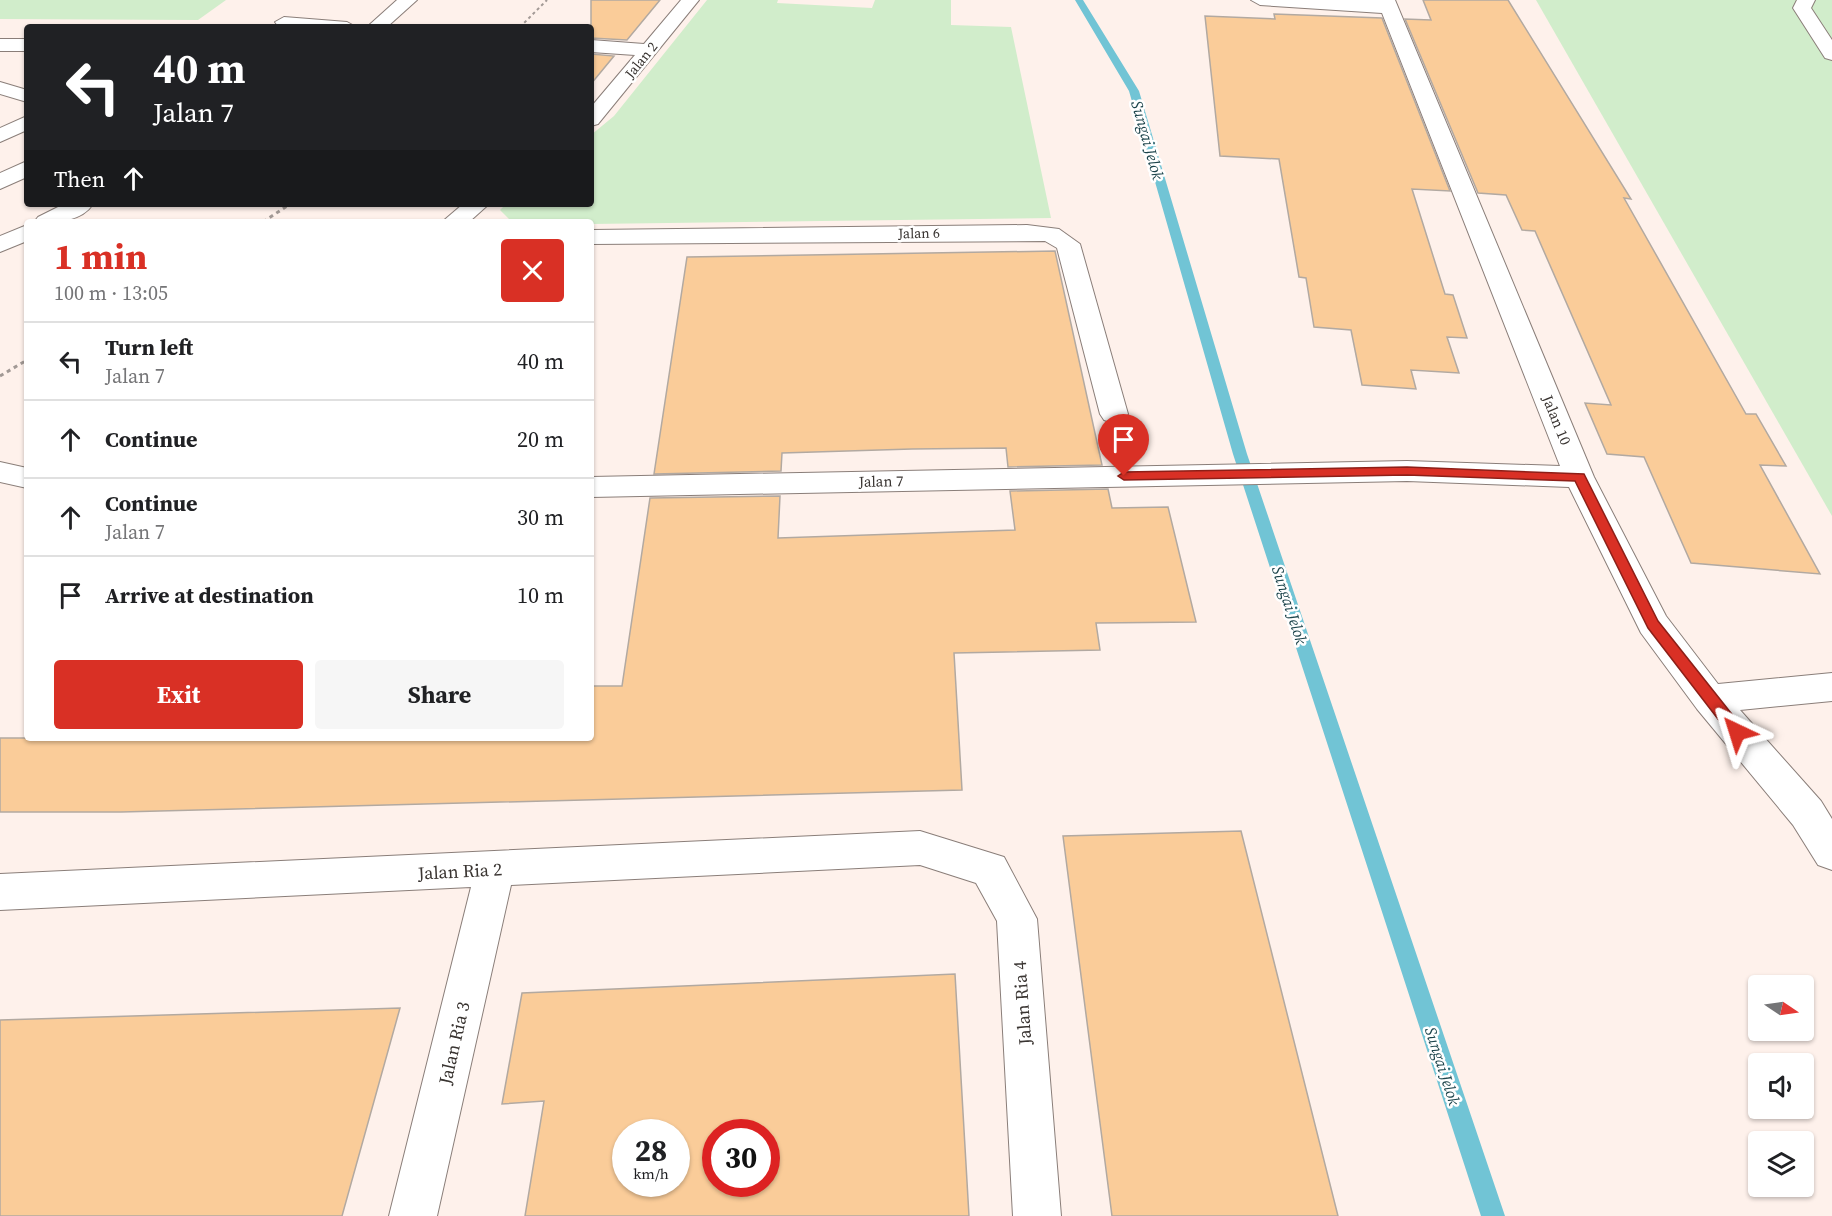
<!DOCTYPE html>
<meta charset="utf-8">
<style>
:root{--surface:#fff;--page:#f6f6f6;--text:#202124;--muted:#757577;--line:#e0e0e0;--accent:#d93025}
body{margin:0;font-family:"Source Serif 4",serif;background:var(--page);color:var(--text);height:100vh;display:flex;flex-direction:column;font-size:22px;white-space:nowrap}
*{box-sizing:border-box;margin:0}
p{font-size:20px;color:var(--muted)}
.icon{flex:none;width:33px;height:33px;fill:none;stroke:currentColor;stroke-width:2;stroke-linecap:round;stroke-linejoin:round}
.map{position:relative;flex:1;overflow:hidden}
.details{position:absolute;left:24px;top:219px;width:570px;height:522px;display:flex;flex-direction:column;background:var(--surface);border-radius:6px;box-shadow:0 2px 4px #0004}
.details>*{flex:none}
.hud{position:absolute;left:24px;top:24px;width:570px;height:183px;border-radius:6px;box-shadow:0 2px 4px #0004;background:#202124;color:#fff;overflow:hidden}
.needle{width:39px;rotate:103deg}
.fabs{position:absolute;left:1748px;top:975px;display:grid;gap:12px}
.fabs a{display:grid;place-items:center;width:66px;height:66px;border-radius:6px;background:var(--surface);box-shadow:0 2px 4px #0004;font-size:30px}
.speed{position:absolute;left:612px;top:1119px;display:flex;gap:12px;font-size:30px;font-weight:700;text-align:center}
.speed>*{display:grid;place-content:center;width:78px;height:78px;border-radius:50%;background:var(--surface);box-shadow:0 2px 4px #0004;line-height:1}
.speed small{font-size:15px;font-weight:400}
.speed .limit{border:9px solid #d22;background:#fff;color:#111}
.pin{position:absolute;display:grid;place-items:center;width:51px;height:51px;color:#fff;margin:-62px -26px;border-radius:50% 50% 50% 0;rotate:-45deg;box-shadow:0 0 6px #0007}
.pin .icon{rotate:45deg}
.me{position:absolute;width:66px;margin:-33px;rotate:319deg;stroke-linejoin:round;filter:drop-shadow(0 0 4px #0008)}
.turn{display:flex;align-items:center;gap:21px;height:126px;padding:0 30px;font-size:27px}
.turn .icon{width:78px;height:78px;stroke-width:2.5}
.turn b{display:block;font-size:42px;line-height:51px}
.then{display:flex;align-items:center;height:57px;padding:0 30px;background:#0003;gap:12px;font-size:22px}
.round{display:grid;place-items:center;flex:none;width:63px;height:63px;border-radius:6px;background:var(--page)}
.headline{display:flex;align-items:center;justify-content:space-between;height:102px;padding:0 30px}
h1{font-size:36px;font-weight:700;line-height:45px;color:var(--accent)}
.primary-button{display:flex;gap:12px;margin-top:auto;padding:12px 30px}
.primary-button a{flex:1;height:69px;border-radius:6px;background:var(--accent);color:#fff;font-size:24px;font-weight:700;line-height:69px;text-align:center}
.primary-button a+a{background:var(--page);color:var(--text)}
ul{padding:0;list-style:none}
li{display:flex;align-items:center;gap:18px;height:78px;padding:0 30px;border-top:2px solid var(--line)}
li div{flex:1}
li b{display:block;font-size:22px}
li em{font-style:normal}
.map>svg:first-child{display:block}
</style>
<div class="map">
<svg width="1832" height="1216" viewBox="0 0 1832 1216">
<rect width="100%" height="100%" fill="#fef1eb"/>
<g fill="#d1edcb">
<path d="M0,0H226L198,20L0,19Z"/>
<path d="M707,0H778L777,3L872,8L875,0H951V25L1011,27L1051,218L591,224L512,222L500,210L506,204H591V135L614,116Z"/>
<path d="M1536,0H1832V516Z"/>
</g>
<g fill="none" stroke-linecap="round" stroke-linejoin="round">
<path fill="#71c4d5" fill-rule="evenodd" d="M1075,0H1083L1139,91L1247,454L1505,1216H1481L1233,454L1129,91Z"/>
</g>
<g fill="#facc99" stroke="#b2a9a1" stroke-width="1.5" fill-rule="evenodd">
<path d="M591,0H660L627,40L591,38Z"/>
<path d="M1423,0H1508L1631,199L1624,198L1746,414H1756L1786,466L1760,465L1820,574L1691,563L1644,457L1607,454L1585,403L1611,405L1535,231L1522,230L1506,195L1478,193L1405,19L1431,20Z"/>
<path d="M1274,14L1382,18L1450,191L1412,189L1445,294L1453,295L1467,338L1447,337L1459,373L1411,370L1416,389L1362,385L1351,330L1314,327L1306,278L1299,277L1279,159L1220,156L1205,16L1275,19Z"/>
<path d="M591,54L614,56L591,84Z"/>
<path d="M1055,251L1102,465L1008,467L1006,448L912,449L782,453L781,471L654,474L687,257Z"/>
<path d="M1108,489L1112,508L1168,507L1196,622L1096,623L1100,650L954,653L962,790L121,812H0V738H591V686H622L650,498L780,496L778,538L1015,530L1010,491Z"/>
<path d="M1241,831L1338,1216H1112L1063,836Z"/>
<path d="M955,974L969,1216H525L544,1101L502,1104L522,993ZM626,1132H676V1184H626ZM716,1132H766V1184H716Z"/>
<path d="M400,1008L342,1216H0V1020Z"/>
</g>
<g fill="none" stroke-linecap="round" stroke-linejoin="round">
<g stroke="#8a7e79" stroke-width="2">
<g id="minor">
<path d="M397,0H417L387,27H367Z"/>
<path d="M681,0H699L598,124L591,126V107L635,55L591,52V40L644,44Z"/>
<path d="M1251,0H1395L1594,477L1666,616L1718,684L1832,673V701L1740,710L1821,801L1832,819V870L1818,865L1793,825L1697,709L1641,633L1569,487L1407,481L591,497V477L1407,461L1560,466L1382,13L1260,5Z"/>
<path d="M1797,0H1815L1811,8L1832,40V60L1825,58L1793,8Z"/>
<path d="M284,17L347,22L356,27L278,26L275,22Z"/>
<rect x="0" y="39" width="27" height="12"/>
<path d="M0,82L27,90V102L0,94Z"/>
<path d="M27,116V130L0,142V128Z"/>
<path d="M27,161V177L0,189V173Z"/>
<path d="M64,204H93C81,223 54,222 34,222L38,217Z"/>
<path d="M463,204H489L469,222H442Z"/>
<path d="M27,225V241L0,252V236Z"/>
<path d="M1027,225L1059,229L1080,244L1128,414L1124,420L1114,423L1104,420L1100,414L1057,248L1045,241L591,244V230Z"/>
<path d="M0,462L27,468V488L0,482Z"/>
<path d="M920,831L1004,857L1037,919L1061,1216H1013L997,921L976,883L920,865L511,885L437,1216H389L471,887L0,910V874Z"/>
</g>
</g>
<path stroke="#a29995" stroke-width="2" stroke-dasharray="3 3" stroke-linecap="butt" d="M520,27L547,0"/>
<g stroke="#a29995" stroke-width="3" stroke-dasharray="4 4" stroke-linecap="butt">
<path d="M263,222L290,204"/>
<path d="M0,376L27,360"/>
</g>
<use href="#minor" fill="#fff" fill-rule="evenodd"/>
</g>
<path fill="#d93025" stroke="#8d1f18" stroke-width="1.5" d="M1407,467L1584,474L1658,621L1742,727L1744,732L1742,736H1731L1648,628L1575,481L1407,475L1124,480L1118,476L1124,472Z"/>
<g text-anchor="middle" dominant-baseline="central" stroke-width="5" stroke-linejoin="round" paint-order="stroke">
<g font-size="14" fill="#3a3532" stroke="#fff">
<text transform="translate(641 60) rotate(-51)">Jalan 2</text>
<text transform="translate(919 233) rotate(-1)">Jalan 6</text>
</g>
<g font-size="15" fill="#3a3532" stroke="#fff">
<text transform="translate(1557 420) rotate(68)">Jalan 10</text>
<text transform="translate(881 481) rotate(-1)">Jalan 7</text>
</g>
<g font-size="16" font-style="italic" fill="#1b434a" stroke="#fff">
<text transform="translate(1148 140) rotate(74)">Sungai Jelok</text>
<text transform="translate(1290 605) rotate(72)">Sungai Jelok</text>
<text transform="translate(1443 1066) rotate(72)">Sungai Jelok</text>
</g>
<g font-size="18" fill="#3a3532" stroke="#fff">
<text transform="translate(460 871) rotate(-3)">Jalan Ria 2</text>
<text transform="translate(1022 1003) rotate(-94)">Jalan Ria 4</text>
<text transform="translate(454 1043) rotate(-77)">Jalan Ria 3</text>
</g>
</g>
</svg>
<div class="fabs">
<a><svg class="needle" viewBox="-14 -14 28 28"><path d="M0-13l5 13h-10z" fill="#e53935"/><path d="M0 13l5-13h-10z" fill="#757577"/></svg></a>
<a><svg class="icon" aria-label="sound" viewBox="0 0 24 24"><path d="M4 9h4l5-4v14l-5-4H4zM17 9q2 3 0 6"/></svg></a>
<a><svg class="icon" aria-label="layers" viewBox="0 0 24 24"><path d="M12 4l9 5-9 5-9-5zM3 14l9 5 9-5"/></svg></a>
</div>
<div class="speed"><div>28<small>km/h</small></div><div class="limit">30</div></div>
<div class="pin" style="left:1124px;top:476px;background:#d93025"><svg class="icon" aria-label="arrive" viewBox="0 0 24 24"><path d="M6 21V4h12l-3 4 3 4H6"/></svg></div>
<svg class="me" style="left:1737px;top:732px" viewBox="-20 -20 40 40"><path d="M0-17L14 15 0 8-14 15z" fill="#d93025" stroke="#fff" stroke-width="4"/></svg>
<div class="hud">
<div class="turn"><svg class="icon" aria-label="left" viewBox="0 0 24 24"><path d="M17 20v-9H6M10 6l-5 5 5 5"/></svg><div><b>40 m</b>Jalan 7</div></div>
<div class="then">Then<svg class="icon" aria-label="ahead" viewBox="0 0 24 24"><path d="M12 20V5M6 11l6-6 6 6"/></svg></div>
</div>
<section class="details">
<div class="headline"><div><h1>1 min</h1><p>100 m · 13:05</p></div><a class="round" style="background:#d93025;color:#fff"><svg class="icon" aria-label="close" viewBox="0 0 24 24"><path d="M6 6l12 12M18 6L6 18"/></svg></a></div>
<ul>
<li><svg class="icon" aria-label="left" viewBox="0 0 24 24"><path d="M17 20v-9H6M10 6l-5 5 5 5"/></svg><div><b>Turn left</b><p>Jalan 7</p></div><em>40 m</em></li>
<li><svg class="icon" aria-label="ahead" viewBox="0 0 24 24"><path d="M12 20V5M6 11l6-6 6 6"/></svg><div><b>Continue</b></div><em>20 m</em></li>
<li><svg class="icon" aria-label="ahead" viewBox="0 0 24 24"><path d="M12 20V5M6 11l6-6 6 6"/></svg><div><b>Continue</b><p>Jalan 7</p></div><em>30 m</em></li>
<li><svg class="icon" aria-label="arrive" viewBox="0 0 24 24"><path d="M6 21V4h12l-3 4 3 4H6"/></svg><div><b>Arrive at destination</b></div><em>10 m</em></li>
</ul>
<div class="primary-button"><a>Exit</a><a>Share</a></div>
</section>
</div>
